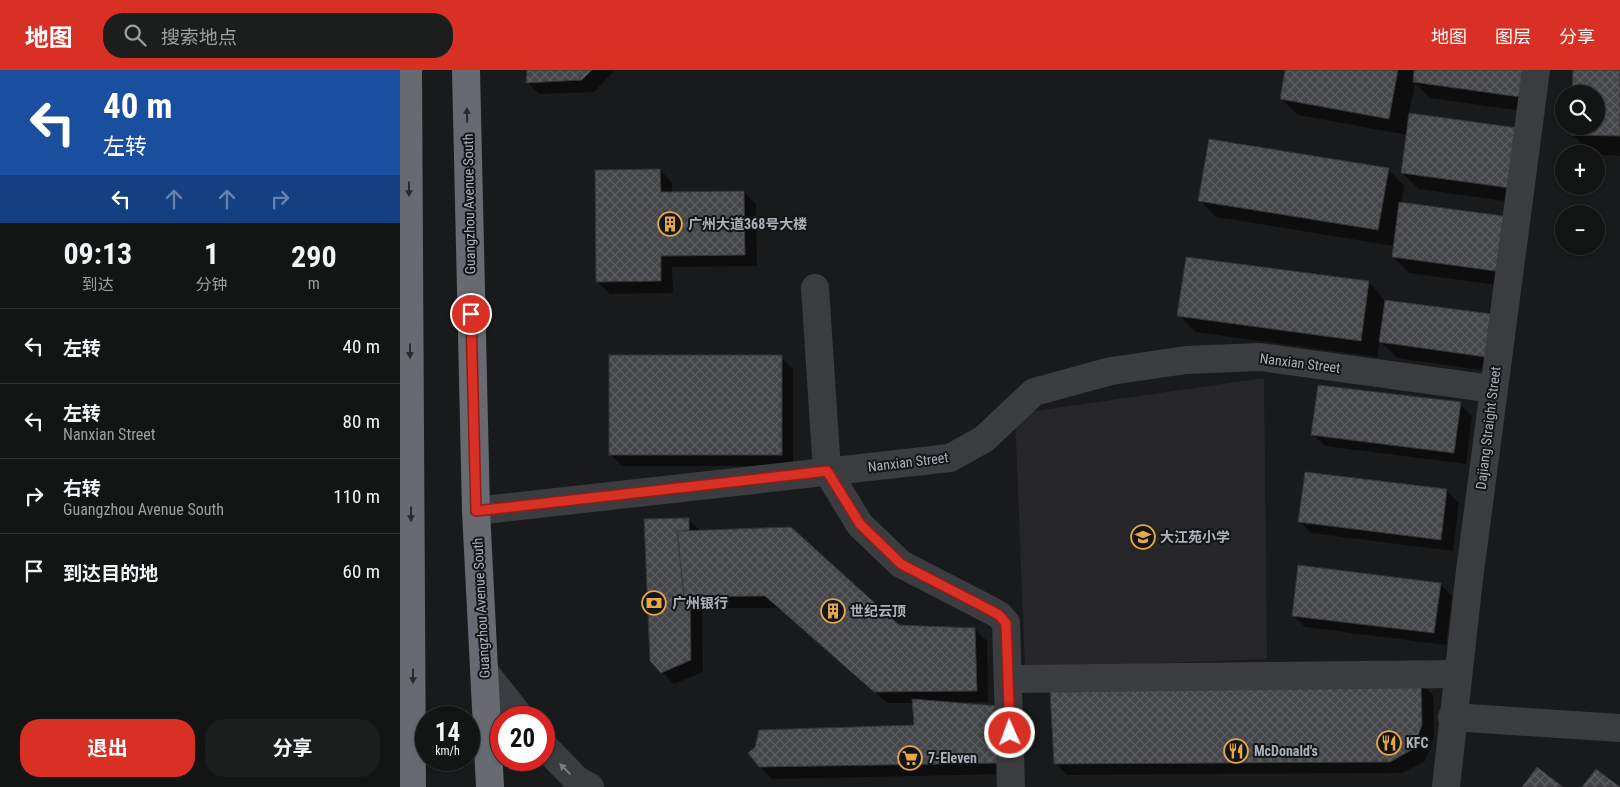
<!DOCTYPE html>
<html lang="zh">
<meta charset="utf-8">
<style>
:root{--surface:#131414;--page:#1c1d1d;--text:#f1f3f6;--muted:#9d9ea0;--line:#323334;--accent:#d93025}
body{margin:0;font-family:"Roboto Condensed","Noto Sans SC",sans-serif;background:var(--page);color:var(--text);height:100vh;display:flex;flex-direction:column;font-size:19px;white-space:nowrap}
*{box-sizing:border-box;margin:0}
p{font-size:16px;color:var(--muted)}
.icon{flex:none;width:28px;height:28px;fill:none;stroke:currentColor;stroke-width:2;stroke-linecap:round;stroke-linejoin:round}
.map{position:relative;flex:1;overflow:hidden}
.panel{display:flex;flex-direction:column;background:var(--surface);width:400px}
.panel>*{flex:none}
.top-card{background:#1a4fa0;color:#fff;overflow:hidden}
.tools{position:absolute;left:1155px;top:15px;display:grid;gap:10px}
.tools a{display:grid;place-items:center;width:50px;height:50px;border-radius:50%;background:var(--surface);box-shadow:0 1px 4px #0004,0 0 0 1px var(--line);font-size:25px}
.speed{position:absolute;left:15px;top:636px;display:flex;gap:10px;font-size:25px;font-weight:700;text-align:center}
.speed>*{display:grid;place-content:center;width:65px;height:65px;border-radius:50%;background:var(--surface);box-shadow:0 1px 4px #0004,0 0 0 1px var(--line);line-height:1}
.speed small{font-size:12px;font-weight:400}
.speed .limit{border:8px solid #d22;background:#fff;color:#111}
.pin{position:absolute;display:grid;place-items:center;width:42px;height:42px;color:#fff;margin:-21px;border:2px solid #fff;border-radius:50%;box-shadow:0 1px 5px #0007}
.me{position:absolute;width:55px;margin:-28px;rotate:358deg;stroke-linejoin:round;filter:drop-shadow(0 0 4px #0008)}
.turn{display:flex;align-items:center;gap:18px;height:105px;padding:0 20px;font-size:22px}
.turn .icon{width:65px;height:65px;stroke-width:2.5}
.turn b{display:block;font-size:35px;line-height:42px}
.lanes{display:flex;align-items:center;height:48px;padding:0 20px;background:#0003;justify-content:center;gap:25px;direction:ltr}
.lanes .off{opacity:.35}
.eta{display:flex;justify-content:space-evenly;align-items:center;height:85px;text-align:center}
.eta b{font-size:30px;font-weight:700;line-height:35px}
.cta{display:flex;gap:10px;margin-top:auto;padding:10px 20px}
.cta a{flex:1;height:58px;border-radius:20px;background:var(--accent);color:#fff;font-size:20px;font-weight:700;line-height:58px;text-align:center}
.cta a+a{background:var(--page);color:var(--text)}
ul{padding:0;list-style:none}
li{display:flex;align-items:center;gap:15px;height:75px;padding:0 20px;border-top:1px solid var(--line)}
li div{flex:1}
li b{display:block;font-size:19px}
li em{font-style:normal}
header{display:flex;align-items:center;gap:30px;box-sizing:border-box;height:70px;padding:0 25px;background:var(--accent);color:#fff}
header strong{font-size:24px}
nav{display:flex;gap:28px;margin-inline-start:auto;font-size:18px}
.search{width:350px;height:45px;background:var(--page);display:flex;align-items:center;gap:12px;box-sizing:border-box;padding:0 18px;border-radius:20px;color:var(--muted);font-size:19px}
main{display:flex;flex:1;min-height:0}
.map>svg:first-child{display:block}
</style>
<header>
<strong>地图</strong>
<div class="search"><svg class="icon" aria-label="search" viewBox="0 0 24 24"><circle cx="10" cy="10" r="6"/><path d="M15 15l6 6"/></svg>搜索地点</div>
<nav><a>地图</a><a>图层</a><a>分享</a></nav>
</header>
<main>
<section class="panel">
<div class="top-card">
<div class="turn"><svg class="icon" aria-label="left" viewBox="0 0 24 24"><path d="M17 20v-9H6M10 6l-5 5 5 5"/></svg><div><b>40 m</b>左转</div></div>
<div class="lanes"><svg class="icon" aria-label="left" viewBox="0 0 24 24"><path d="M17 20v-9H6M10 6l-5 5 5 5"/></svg><svg class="icon off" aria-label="ahead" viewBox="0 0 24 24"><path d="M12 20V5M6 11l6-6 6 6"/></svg><svg class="icon off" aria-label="ahead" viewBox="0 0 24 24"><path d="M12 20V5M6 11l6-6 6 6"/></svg><svg class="icon off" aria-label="right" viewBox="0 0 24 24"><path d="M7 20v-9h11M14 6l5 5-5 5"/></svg></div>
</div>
<div class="eta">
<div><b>09:13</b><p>到达</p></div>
<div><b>1</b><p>分钟</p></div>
<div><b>290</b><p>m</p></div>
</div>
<ul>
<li><svg class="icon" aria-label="left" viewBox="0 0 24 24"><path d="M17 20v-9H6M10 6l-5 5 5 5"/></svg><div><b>左转</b></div><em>40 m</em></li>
<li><svg class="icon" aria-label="left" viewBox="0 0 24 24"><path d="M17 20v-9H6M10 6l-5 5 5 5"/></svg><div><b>左转</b><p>Nanxian Street</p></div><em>80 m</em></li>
<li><svg class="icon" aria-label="right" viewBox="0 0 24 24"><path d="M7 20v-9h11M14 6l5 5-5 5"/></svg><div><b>右转</b><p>Guangzhou Avenue South</p></div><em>110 m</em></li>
<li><svg class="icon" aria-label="arrive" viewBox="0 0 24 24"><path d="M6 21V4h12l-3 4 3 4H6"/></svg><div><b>到达目的地</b></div><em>60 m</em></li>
</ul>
<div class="cta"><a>退出</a><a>分享</a></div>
</section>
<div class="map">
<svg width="1220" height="717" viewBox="0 0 1220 717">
<defs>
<pattern id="building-cross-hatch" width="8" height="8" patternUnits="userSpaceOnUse" patternTransform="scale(1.25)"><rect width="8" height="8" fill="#444548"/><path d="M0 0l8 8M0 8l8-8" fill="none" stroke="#5c5d60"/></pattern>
</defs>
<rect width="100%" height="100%" fill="#191a1b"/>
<path fill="#262628" d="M864,308L867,589L625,598L615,344Z"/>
<g fill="#0007">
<path d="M128,0H215L194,22L139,24L127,12Z"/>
<path d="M887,0H1143L1136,43L1030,28L1015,13L1009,44L1118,59L1126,134L1019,119L1002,103L1007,65L898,45L881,29Z"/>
<path d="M1174,0H1220V86L1192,84L1172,64L1196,56V24Z"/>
<path d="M988,99L1004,116L1001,134L1119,218L1009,203L993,187L994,176L816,147L800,130Z"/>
<path d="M260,100L272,112V123L344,122L356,134L357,196L272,197L273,223L210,224L198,212Z"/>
<path d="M969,212L985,231L1108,262L1102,303L997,288L980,271L977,287L795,262L779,245Z"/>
<path d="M381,287L393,299V396H222L210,384Z"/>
<path d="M1060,334L1072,346L1066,394L925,376L913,364Z"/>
<path d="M1047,421L1059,433L1053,481L911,463L899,451Z"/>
<path d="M289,449L300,461L499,557L575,559L587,571L588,632H565V634L611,704L372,709L360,697L515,656L514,633H487L378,538H302L303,602L274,614L262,602Z"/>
<path d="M1040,514L1052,526L1046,575L905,557L893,545Z"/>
<path d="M1021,613L1033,625L1034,668L1025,691L1002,703L667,705L655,693Z"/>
</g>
<g fill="url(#building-cross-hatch)" stroke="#343437">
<path d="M127,0H192L182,10L126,13Z"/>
<path d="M885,0H998L989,49L880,29Z"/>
<path d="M1014,0H1124L1120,27L1013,12Z"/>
<path d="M1173,0H1220V66L1171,65V56H1196V24H1172Z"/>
<path d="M1009,43L1118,58L1110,118L1001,103Z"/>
<path d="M809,69L989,98L978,160L798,131Z"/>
<path d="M260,99L261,122L344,121L345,185L261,186V211L196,212L195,100Z"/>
<path d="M999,132L1111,147L1103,202L992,187Z"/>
<path d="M786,187L969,211L961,271L777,246Z"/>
<path d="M985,230L1092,244L1086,287L979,272Z"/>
<rect x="209" y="285" width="173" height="100"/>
<path d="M918,315L1061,332L1054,383L911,365Z"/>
<path d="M905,402L1047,419L1041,470L898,452Z"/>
<path d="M289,448L291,590L261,603L250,591L244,449Z"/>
<path d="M391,457L499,555L575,558L577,621L474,622L365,526L284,527L277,461Z"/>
<path d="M898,495L1041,513L1034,563L892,546Z"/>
<path d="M1021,612L1022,655L1013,679L990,692L654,694L650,621Z"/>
<path d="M512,629L598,636L599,693L359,697L348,683L355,677L359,660L514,655Z"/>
<path d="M1137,697L1163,717H1122Z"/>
<path d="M1196,699L1220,717H1182Z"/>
</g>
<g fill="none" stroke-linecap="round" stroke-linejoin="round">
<g stroke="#3b3c40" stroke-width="28">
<path d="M415,218L427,401L460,455L501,494L588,539L599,545L606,553L611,717"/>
<path d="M76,441L550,388L584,369L634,322L711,301L786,290L860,287L1093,319"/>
<path d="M84,601L121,648"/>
<path d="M608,609L1057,604"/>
<path d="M1052,647L1220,658"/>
<path d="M144,676L177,710L190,717"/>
<path d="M1046,717L1069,509L1136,0"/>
</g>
<g stroke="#676a71" stroke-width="28">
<path d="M8,0L12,717"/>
<path d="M66,0L76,441L90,717"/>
</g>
</g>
<defs><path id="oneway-solid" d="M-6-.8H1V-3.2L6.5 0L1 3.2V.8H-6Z" transform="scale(1.25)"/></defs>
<g fill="#292a2d">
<use href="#oneway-solid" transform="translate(67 45) rotate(-91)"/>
<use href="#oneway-solid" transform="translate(9 119) rotate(90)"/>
<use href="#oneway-solid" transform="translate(10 281) rotate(90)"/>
<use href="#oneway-solid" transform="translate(11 444) rotate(90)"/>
<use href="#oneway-solid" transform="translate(13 606) rotate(90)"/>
</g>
<use fill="#7a7d83" href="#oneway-solid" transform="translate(165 699) rotate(-136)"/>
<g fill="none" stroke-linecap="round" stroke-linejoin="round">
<g stroke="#8d1f18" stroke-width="12">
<path id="route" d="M71,244L76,441L427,401L460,454L501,494L588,539L599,545L606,553L610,663"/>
</g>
<use href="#route" stroke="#d93025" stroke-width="9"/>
</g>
<defs>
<g id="building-ring" transform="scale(1.25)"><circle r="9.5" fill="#141516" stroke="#e5a848" stroke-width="1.5"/><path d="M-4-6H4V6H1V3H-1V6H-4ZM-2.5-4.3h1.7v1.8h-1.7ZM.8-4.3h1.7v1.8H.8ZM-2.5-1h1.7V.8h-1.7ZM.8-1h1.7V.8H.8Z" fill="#e5a848"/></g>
<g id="school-ring" transform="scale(1.25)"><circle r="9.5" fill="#141516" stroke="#e5a848" stroke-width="1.5"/><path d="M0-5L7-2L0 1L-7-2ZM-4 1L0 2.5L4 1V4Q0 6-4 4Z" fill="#e5a848"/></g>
<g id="bank-ring" transform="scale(1.25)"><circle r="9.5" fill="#141516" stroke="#e5a848" stroke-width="1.5"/><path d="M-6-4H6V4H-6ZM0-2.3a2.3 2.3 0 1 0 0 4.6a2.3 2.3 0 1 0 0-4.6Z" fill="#e5a848"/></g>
<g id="restaurant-ring" transform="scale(1.25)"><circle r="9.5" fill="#141516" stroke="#e5a848" stroke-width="1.5"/><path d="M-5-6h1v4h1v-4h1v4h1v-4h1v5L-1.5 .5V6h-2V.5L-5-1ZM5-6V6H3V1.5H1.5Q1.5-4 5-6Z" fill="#e5a848"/></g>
<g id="supermarket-ring" transform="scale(1.25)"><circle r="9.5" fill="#141516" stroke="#e5a848" stroke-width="1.5"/><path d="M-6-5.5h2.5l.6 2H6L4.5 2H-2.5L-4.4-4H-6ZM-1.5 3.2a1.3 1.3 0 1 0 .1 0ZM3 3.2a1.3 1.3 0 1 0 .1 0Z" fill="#e5a848"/></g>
</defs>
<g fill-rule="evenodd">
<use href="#building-ring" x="270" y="154"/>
<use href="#school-ring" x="743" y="467"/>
<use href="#bank-ring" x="254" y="533"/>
<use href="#building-ring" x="433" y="541"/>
<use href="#restaurant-ring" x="989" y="673"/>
<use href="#restaurant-ring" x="836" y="681"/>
<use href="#supermarket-ring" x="510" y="688"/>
</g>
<g text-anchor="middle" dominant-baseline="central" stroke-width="4" stroke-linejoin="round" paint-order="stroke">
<g font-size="14" fill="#adb2ba" stroke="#141516">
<text transform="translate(69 134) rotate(-91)">Guangzhou Avenue South</text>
<text transform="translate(900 293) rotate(7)">Nanxian Street</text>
<text transform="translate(1088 358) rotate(-83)">Dajiang Straight Street</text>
<text transform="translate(508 392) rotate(-7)">Nanxian Street</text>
<text transform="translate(81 538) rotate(-93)">Guangzhou Avenue South</text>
</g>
<g font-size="14" font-weight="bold" fill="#adb2ba" stroke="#141516" text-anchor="start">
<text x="288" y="154">广州大道368号大楼</text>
<text x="760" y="467">大江苑小学</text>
<text x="272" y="533">广州银行</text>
<text x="450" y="541">世纪云顶</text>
<text x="1006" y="673">KFC</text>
<text x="854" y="681">McDonald's</text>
<text x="528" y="688">7-Eleven</text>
</g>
</g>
</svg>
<div class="tools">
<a><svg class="icon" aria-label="search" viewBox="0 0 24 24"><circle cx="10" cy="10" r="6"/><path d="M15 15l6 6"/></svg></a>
<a>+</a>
<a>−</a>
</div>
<div class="speed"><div>14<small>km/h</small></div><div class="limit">20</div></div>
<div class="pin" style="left:71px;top:244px;background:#d93025"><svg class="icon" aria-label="arrive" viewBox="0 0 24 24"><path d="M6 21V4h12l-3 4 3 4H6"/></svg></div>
<svg class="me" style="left:610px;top:663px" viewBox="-20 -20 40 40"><circle r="17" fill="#d93025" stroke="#fff" stroke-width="3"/><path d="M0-11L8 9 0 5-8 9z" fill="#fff"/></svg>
</div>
</main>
